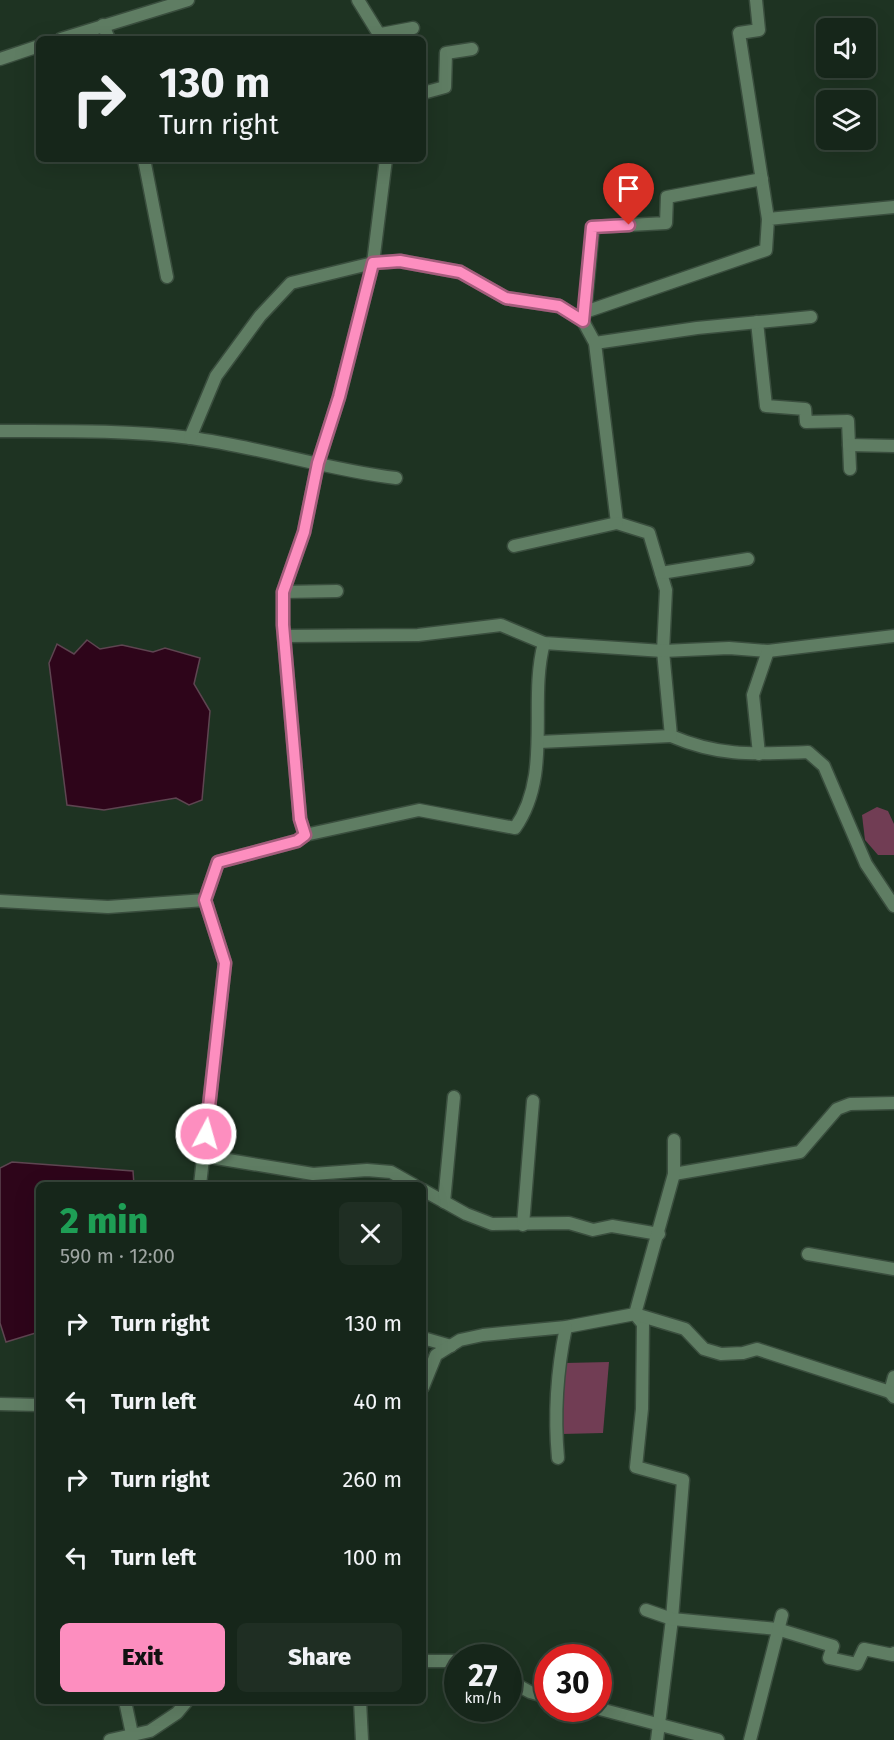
<!DOCTYPE html>
<meta charset="utf-8">
<style>
:root{--surface:#16261a;--page:#1f2e23;--text:#f1f3f6;--muted:#9ea5a2;--line:#354339;--accent:#fd8ebf}
body{margin:0;font-family:"Fira Sans",sans-serif;background:var(--page);color:var(--text);height:100vh;display:flex;flex-direction:column;font-size:22px;white-space:nowrap}
*{box-sizing:border-box;margin:0}
p{font-size:20px;color:var(--muted)}
.icon{flex:none;width:33px;height:33px;fill:none;stroke:currentColor;stroke-width:2;stroke-linecap:round;stroke-linejoin:round}
.map{position:relative;flex:1;overflow:hidden}
.side{position:absolute;left:36px;top:1182px;width:390px;height:522px;display:flex;flex-direction:column;background:var(--surface);border-radius:9px;box-shadow:0 6px 24px #0002,0 0 0 2px var(--line)}
.side>*{flex:none}
.hud{position:absolute;left:36px;top:36px;width:390px;height:126px;border-radius:9px;box-shadow:0 6px 24px #0002,0 0 0 2px var(--line);background:#16261a;color:var(--text);overflow:hidden}
.fabs{position:absolute;left:816px;top:18px;display:grid;gap:12px}
.fabs a{display:grid;place-items:center;width:60px;height:60px;border-radius:9px;background:var(--surface);box-shadow:0 6px 24px #0002,0 0 0 2px var(--line);font-size:30px}
.speed{position:absolute;left:444px;top:1644px;display:flex;gap:12px;font-size:30px;font-weight:700;text-align:center}
.speed>*{display:grid;place-content:center;width:78px;height:78px;border-radius:50%;background:var(--surface);box-shadow:0 6px 24px #0002,0 0 0 2px var(--line);line-height:1}
.speed small{font-size:15px;font-weight:400}
.speed .limit{border:9px solid #d22;background:#fff;color:#111}
.pin{position:absolute;display:grid;place-items:center;width:51px;height:51px;color:#fff;margin:-62px -26px;border-radius:50% 50% 50% 0;rotate:-45deg;box-shadow:0 0 6px #0007}
.pin .icon{rotate:45deg}
.me{position:absolute;width:66px;margin:-33px;rotate:6deg;stroke-linejoin:round;filter:drop-shadow(0 0 4px #0008)}
.turn{display:flex;align-items:center;gap:21px;height:126px;padding:0 24px;font-size:27px}
.turn .icon{width:78px;height:78px;stroke-width:2.5}
.turn b{display:block;font-size:42px;line-height:51px}
.round{display:grid;place-items:center;flex:none;width:63px;height:63px;border-radius:9px;background:var(--page)}
.head{display:flex;align-items:center;justify-content:space-between;height:102px;padding:0 24px}
h1{font-size:36px;font-weight:800;line-height:45px;color:#1e9e55}
.action{display:flex;gap:12px;margin-top:auto;padding:12px 24px}
.action a{flex:1;height:69px;border-radius:9px;background:var(--accent);color:#111;font-size:24px;font-weight:800;line-height:69px;text-align:center}
.action a+a{background:var(--page);color:var(--text)}
ul{padding:0;list-style:none}
li{display:flex;align-items:center;gap:18px;height:78px;padding:0 24px}
li div{flex:1}
li b{display:block;font-size:22px}
li em{font-style:normal}
.map>svg:first-child{display:block}
</style>
<div class="map">
<svg width="894" height="1740" viewBox="0 0 894 1740">
<rect width="100%" height="100%" fill="#1e3322"/>
<g fill="#713d54">
<path d="M877,807L888,811L894,824V855H878L865,840L862,815Z"/>
<path d="M609,1362L603,1433L562,1434L565,1363Z"/>
</g>
<g fill="#2e051a" stroke="#5e4551" stroke-width="1.5">
<path d="M87,640L100,649L122,645L153,652L165,648L200,658L194,684L210,711L202,800L189,805L176,798L104,810L67,805L49,663L57,644L74,654Z"/>
<path d="M12,1162L133,1171L134,1185H39V1332L6,1342L0,1323V1168Z"/>
</g>
<g fill="none" stroke-linecap="round" stroke-linejoin="round">
<g stroke="#3a4e3e" stroke-width="15">
<g id="minor">
<path d="M358,0L382,39"/>
<path d="M756,0L759,30L739,33L768,219"/>
<path d="M103,25L109,39"/>
<path d="M381,34L413,28"/>
<path d="M61,39L188,0"/>
<path d="M0,59L39,46"/>
<path d="M423,93L445,87L446,53L472,49"/>
<path d="M144,159L167,277"/>
<path d="M585,312L593,227L666,223L667,197L762,179"/>
<path d="M583,321L585,312L766,250L768,219L894,207"/>
<path d="M757,322L766,406L805,409L806,422L848,421L850,469"/>
<path d="M595,343L697,328L811,317"/>
<path d="M0,431C63,431 128,430 191,438C261,447 327,470 396,478"/>
<path d="M190,438L216,376L260,316L291,283L373,263L400,261L460,272L506,298L559,306L583,321L595,343L617,523L649,533L666,590L663,651L671,736C720,757 755,754 808,752L824,766L866,864L894,906"/>
<path d="M849,445L894,446"/>
<path d="M514,546L617,523"/>
<path d="M661,573L748,559"/>
<path d="M283,592L337,591"/>
<path d="M285,636L418,635L501,625L544,643L663,651L729,648L768,651L894,636"/>
<path d="M539,742L671,736"/>
<path d="M759,754L753,695L768,651"/>
<path d="M305,835L300,819L283,625V592L304,532L318,463L339,397L373,263L386,159"/>
<path d="M0,901L108,907L205,900"/>
<path d="M204,1156L313,1174L367,1170L391,1172L414,1185"/>
<path d="M674,1174L800,1152L837,1109L850,1104L894,1103"/>
<path d="M200,1185L225,963L205,900L218,862L297,841L305,835L419,810L515,828C553,774 528,702 544,643"/>
<path d="M423,1190L466,1214L492,1224L569,1223L593,1230L612,1226L659,1234"/>
<path d="M444,1202L454,1097"/>
<path d="M523,1225L533,1101"/>
<path d="M808,1254L894,1269"/>
<path d="M635,1314L643,1324L642,1409L636,1467L683,1480L672,1619L657,1740"/>
<path d="M635,1314L674,1174V1140"/>
<path d="M423,1338L451,1346"/>
<path d="M894,1377L890,1392L894,1397"/>
<path d="M423,1387L436,1355L460,1340L483,1335L566,1327L635,1314L685,1329L704,1349L721,1354L743,1353L757,1349L890,1392"/>
<path d="M0,1404L39,1405"/>
<path d="M558,1458C554,1414 557,1370 566,1327"/>
<path d="M646,1610L672,1619L777,1629L833,1646L829,1658L857,1664L864,1649L893,1655L894,1653"/>
<path d="M423,1661H458"/>
<path d="M508,1680L530,1692L548,1697"/>
<path d="M125,1701L132,1734"/>
<path d="M360,1701L362,1740"/>
<path d="M596,1708L718,1740"/>
<path d="M110,1740L150,1731L177,1713L187,1701"/>
<path d="M750,1740L782,1615"/>
</g>
</g>
<use href="#minor" stroke="#5f7d63" stroke-width="12"/>
</g>
<g fill="none" stroke-linecap="round" stroke-linejoin="round">
<g stroke="#a45c7c" stroke-width="15">
<path id="route" d="M206,1134L225,963L205,900L218,862L297,841L305,835L300,819L283,625V592L304,532L318,463L339,397L373,263L400,261L460,272L506,298L559,306L583,321L592,227L629,225"/>
</g>
<use href="#route" stroke="#fd8ebf" stroke-width="10"/>
</g>
</svg>
<div class="fabs">
<a><svg class="icon" aria-label="sound" viewBox="0 0 24 24"><path d="M4 9h4l5-4v14l-5-4H4zM17 9q2 3 0 6"/></svg></a>
<a><svg class="icon" aria-label="layers" viewBox="0 0 24 24"><path d="M12 4l9 5-9 5-9-5zM3 14l9 5 9-5"/></svg></a>
</div>
<div class="speed"><div>27<small>km/h</small></div><div class="limit">30</div></div>
<div class="pin" style="left:629px;top:225px;background:#d93025"><svg class="icon" aria-label="arrive" viewBox="0 0 24 24"><path d="M6 21V4h12l-3 4 3 4H6"/></svg></div>
<svg class="me" style="left:206px;top:1134px" viewBox="-20 -20 40 40"><circle r="17" fill="#fd8ebf" stroke="#fff" stroke-width="3"/><path d="M0-11L8 9 0 5-8 9z" fill="#fff"/></svg>
<div class="hud">
<div class="turn"><svg class="icon" aria-label="right" viewBox="0 0 24 24"><path d="M7 20v-9h11M14 6l5 5-5 5"/></svg><div><b>130 m</b>Turn right</div></div>
</div>
<section class="side">
<div class="head"><div><h1>2 min</h1><p>590 m · 12:00</p></div><a class="round"><svg class="icon" aria-label="close" viewBox="0 0 24 24"><path d="M6 6l12 12M18 6L6 18"/></svg></a></div>
<ul>
<li><svg class="icon" aria-label="right" viewBox="0 0 24 24"><path d="M7 20v-9h11M14 6l5 5-5 5"/></svg><div><b>Turn right</b></div><em>130 m</em></li>
<li><svg class="icon" aria-label="left" viewBox="0 0 24 24"><path d="M17 20v-9H6M10 6l-5 5 5 5"/></svg><div><b>Turn left</b></div><em>40 m</em></li>
<li><svg class="icon" aria-label="right" viewBox="0 0 24 24"><path d="M7 20v-9h11M14 6l5 5-5 5"/></svg><div><b>Turn right</b></div><em>260 m</em></li>
<li><svg class="icon" aria-label="left" viewBox="0 0 24 24"><path d="M17 20v-9H6M10 6l-5 5 5 5"/></svg><div><b>Turn left</b></div><em>100 m</em></li>
</ul>
<div class="action"><a>Exit</a><a>Share</a></div>
</section>
</div>
